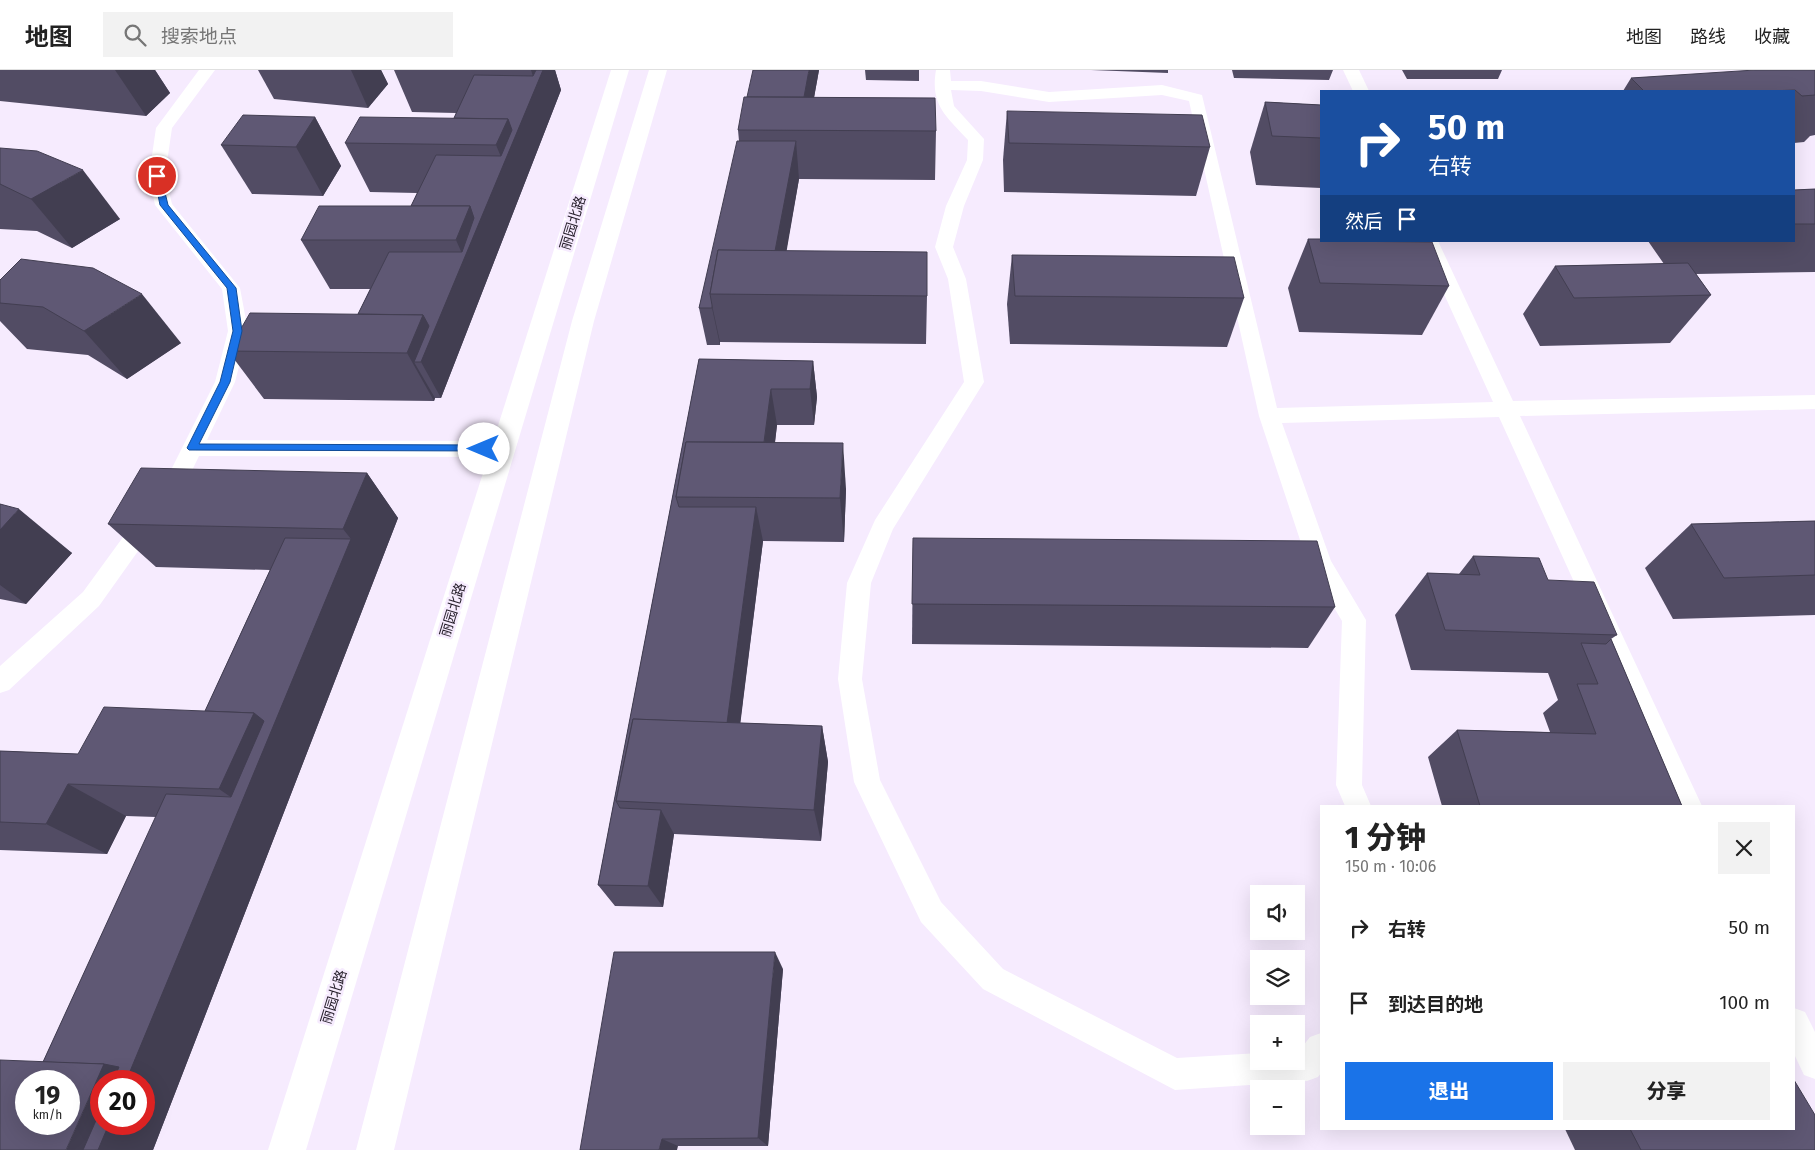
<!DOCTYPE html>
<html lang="zh">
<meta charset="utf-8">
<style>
:root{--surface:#fff;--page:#f2f2f2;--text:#222;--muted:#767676;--line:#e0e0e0;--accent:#1a73e8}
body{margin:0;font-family:"Fira Sans","Noto Sans SC",sans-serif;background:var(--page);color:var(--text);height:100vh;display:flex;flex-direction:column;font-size:19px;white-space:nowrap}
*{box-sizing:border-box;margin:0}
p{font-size:16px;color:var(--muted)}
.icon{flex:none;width:28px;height:28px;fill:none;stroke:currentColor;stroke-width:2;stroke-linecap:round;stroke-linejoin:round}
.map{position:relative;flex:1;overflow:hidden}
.sheet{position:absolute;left:1320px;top:735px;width:475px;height:325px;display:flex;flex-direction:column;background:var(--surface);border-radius:0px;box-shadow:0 5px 20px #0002}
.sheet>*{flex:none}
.top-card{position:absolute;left:1320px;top:20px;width:475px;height:152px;border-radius:0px;box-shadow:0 5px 20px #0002;background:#1a4fa0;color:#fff;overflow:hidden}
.tools{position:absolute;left:1250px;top:815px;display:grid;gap:10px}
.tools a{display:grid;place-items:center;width:55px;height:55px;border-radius:0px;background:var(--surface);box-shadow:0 5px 20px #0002;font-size:25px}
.speed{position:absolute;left:15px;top:1000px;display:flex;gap:10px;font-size:25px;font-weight:700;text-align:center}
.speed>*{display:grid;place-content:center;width:65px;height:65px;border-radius:50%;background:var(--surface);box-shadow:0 5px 20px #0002;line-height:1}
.speed small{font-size:12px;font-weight:400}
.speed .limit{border:8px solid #d22;background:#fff;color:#111}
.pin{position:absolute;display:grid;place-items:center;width:42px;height:42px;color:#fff;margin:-21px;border:2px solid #fff;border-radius:50%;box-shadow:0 1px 5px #0007}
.me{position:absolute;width:55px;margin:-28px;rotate:270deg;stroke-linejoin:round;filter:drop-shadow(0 0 4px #0008)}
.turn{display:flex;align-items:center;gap:18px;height:105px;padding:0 25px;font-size:22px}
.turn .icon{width:65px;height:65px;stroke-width:2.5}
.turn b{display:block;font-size:35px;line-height:42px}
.then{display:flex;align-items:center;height:48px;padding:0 25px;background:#0003;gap:10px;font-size:19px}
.round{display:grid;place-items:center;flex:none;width:52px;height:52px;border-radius:0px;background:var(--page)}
.headline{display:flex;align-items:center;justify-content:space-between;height:85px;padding:0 25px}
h1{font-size:30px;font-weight:800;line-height:38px}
.button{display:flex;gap:10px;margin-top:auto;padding:10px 25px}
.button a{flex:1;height:58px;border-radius:0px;background:var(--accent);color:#fff;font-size:20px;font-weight:800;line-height:58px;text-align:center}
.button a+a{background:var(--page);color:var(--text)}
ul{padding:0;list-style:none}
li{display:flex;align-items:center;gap:15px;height:75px;padding:0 25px}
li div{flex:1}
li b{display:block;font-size:19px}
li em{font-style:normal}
header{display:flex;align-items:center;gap:30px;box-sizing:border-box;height:70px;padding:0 25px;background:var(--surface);border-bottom:1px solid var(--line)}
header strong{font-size:24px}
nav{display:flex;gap:28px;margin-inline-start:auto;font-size:18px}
.search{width:350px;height:45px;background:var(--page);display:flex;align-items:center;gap:12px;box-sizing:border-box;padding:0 18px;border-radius:0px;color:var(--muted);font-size:19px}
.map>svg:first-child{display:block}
</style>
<header>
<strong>地图</strong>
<div class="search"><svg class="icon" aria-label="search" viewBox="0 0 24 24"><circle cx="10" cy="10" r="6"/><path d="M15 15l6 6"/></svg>搜索地点</div>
<nav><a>地图</a><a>路线</a><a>收藏</a></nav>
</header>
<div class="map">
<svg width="1815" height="1080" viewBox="0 0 1815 1080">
<rect width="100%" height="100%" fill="#f6ebfe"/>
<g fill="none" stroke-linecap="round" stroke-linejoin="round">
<g fill="#fff" fill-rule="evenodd">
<path d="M199,0H215L172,58L165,106L172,134L240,218L248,261L235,312L207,370L503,371L511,373L514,379L511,385L503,387L199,386L185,415L99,536L9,620L0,623V596L83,522L169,404L215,312L228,261L222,219L155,135L149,106L156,58Z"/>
<path d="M936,0H950L951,11H981L1049,22L1162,15L1202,25L1277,338L1493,332L1420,171H1438L1513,331L1815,325V339L1520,346L1702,736H1676L1499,347L1282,353L1331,491L1366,550L1362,715L1371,736H1345L1336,715L1342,551L1308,494L1259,346L1189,31L1162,25L1049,32L981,21L951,20L954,36L984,69L983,90L964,136L953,177L966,209L984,312L893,459L871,513L862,609L880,710L941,832L1003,899L1177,988L1259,983V991H1296V981H1299L1310,967L1321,963V1003L1318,1007L1307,1011L1175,1020L983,919L921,852L854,712L838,609L847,513L875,450L964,312L948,209L935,177L946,136L967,90L968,70C946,46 930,35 936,0Z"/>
<path d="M1343,0H1359L1369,21H1353Z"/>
<path d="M1794,938L1805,942L1815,962V1009L1804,1005L1794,984Z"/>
</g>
<g fill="#fff" fill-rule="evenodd">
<path d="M611,0H629L306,1080H268Z"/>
<path d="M649,0H667L594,251L394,1080H356L572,251Z"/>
</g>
</g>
<g fill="#524c64">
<path d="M0,0H155L170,23L146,46L0,31Z"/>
<path d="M258,0H381L388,14L368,38L274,29Z"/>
<path d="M394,0H555L561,20L441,328H435L434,331L264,329L228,281L358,244L370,219H330L301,170L411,136L417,123L370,122L345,73L454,48L456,43L412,42Z"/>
<path d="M819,0L814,28L936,61L935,110L799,109L786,181L927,226L926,274L720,272V275H707L699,238L739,71L738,60L747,27Z"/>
<path d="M865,0H919V11L866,10Z"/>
<path d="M1091,0H1168V3Z"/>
<path d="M1232,0H1333L1329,10L1234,8Z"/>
<path d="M1402,0H1502L1498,9H1407Z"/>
<path d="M1815,0V65L1810,66L1804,72L1794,73V21H1623L1631,8Z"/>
<path d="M1265,32L1321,35V118L1256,115L1250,82Z"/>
<path d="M1007,41L1210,77L1196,126L1004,122L1003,90Z"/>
<path d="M315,47L341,96L323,126L252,124L221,75Z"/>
<path d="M0,78L120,149L72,178L37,161L0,159Z"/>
<path d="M1815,119V202L1696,204L1711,225L1670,273L1540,276L1523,244L1555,196L1664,194L1648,171H1794V120Z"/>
<path d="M1308,169L1449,216L1422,265L1299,262L1288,218Z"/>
<path d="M1012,185L1244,228L1227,277L1010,274L1007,234Z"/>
<path d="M0,210L181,273L127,309L88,285L27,279L0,251Z"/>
<path d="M699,289L813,291L817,327L814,355H777L775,373L846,419L844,472L763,471L740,653L822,656L828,692L821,771L674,764L663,837L615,836L598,815Z"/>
<path d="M367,403L398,448L153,1080L43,992L156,747L126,746L107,784L0,780V681L78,684L205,641L270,500L156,497L108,454Z"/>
<path d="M0,434L72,483L26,534L0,529Z"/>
<path d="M1815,451V545L1673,549L1645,498L1691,454Z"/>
<path d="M913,468L1335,537L1308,578L912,574Z"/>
<path d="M1473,486L1617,565L1611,569L1682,736H1442L1428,687L1457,660L1550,662L1543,643L1558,630L1548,603L1411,600L1395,545L1427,503L1459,504Z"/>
<path d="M783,899L768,1076H678L580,1080Z"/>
<path d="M1565,1059H1794L1815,1080H1575Z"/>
</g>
<g fill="#423e51" fill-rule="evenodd">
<path d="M115,0H155L170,23L146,46Z"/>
<path d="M351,0H381L388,14L368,38Z"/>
<path d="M531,0H555L561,20L441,328L421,292H414L435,328L434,331L407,283L423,245L464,188L456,170L470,136L504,94L496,75L508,49L536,16Z"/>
<path d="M809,0H819L808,60L802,39Z"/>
<path d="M315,47L341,96L323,126L296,77Z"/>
<path d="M796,71L799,109L779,225L773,192Z"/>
<path d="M83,100L120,149L72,178L31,129Z"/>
<path d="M142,224L181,273L127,309L84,261Z"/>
<path d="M712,235L720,272V275L712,238Z"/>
<path d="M813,291L817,327L814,355L810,319Z"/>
<path d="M771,319L777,355L769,418L763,383Z"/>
<path d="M843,373L846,419L844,472L840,428Z"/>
<path d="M367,403L398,448L153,1080H66L104,994L241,734L219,719L254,643L351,469L343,459ZM101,1011H144V1054H101Z"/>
<path d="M756,437L763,471L736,688L726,661Z"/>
<path d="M19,439L72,483L26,534L0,515V460Z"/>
<path d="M822,656L828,692L821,771L814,740Z"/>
<path d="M68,714L126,746L107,784L46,754Z"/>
<path d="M661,740L674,764L663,837L648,816Z"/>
<path d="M775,882L783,899L768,1076L758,1068Z"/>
<path d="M662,1069L678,1076L677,1080H659Z"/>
</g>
<g fill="#5f5874" stroke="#423e51" fill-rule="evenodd">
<path d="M536,0H543L421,292H414L429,256L423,245L358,244L389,182H462L474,148L470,136H411L436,85L501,86L512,60L508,49L454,48L474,5L533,6Z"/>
<path d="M753,0H809L804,27H747Z"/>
<path d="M1755,0H1815V25L1802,26L1795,20L1770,21H1644L1631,8Z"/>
<path d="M744,27L935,28L936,61L738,60Z"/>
<path d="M1265,32L1321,35V68L1272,66Z"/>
<path d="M1007,41L1202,45L1210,77L1009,73Z"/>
<path d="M243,45L315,47L296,77L221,75Z"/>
<path d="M360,47L508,49L496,75L345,73Z"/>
<path d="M737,71H796L775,181L718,180L710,224L712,235V238H699Z"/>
<path d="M0,78L37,81L83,100L31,129L0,114Z"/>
<path d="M1815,119V154H1794V120Z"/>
<path d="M319,136H470L456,170H301Z"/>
<path d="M1308,169H1321V171L1432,172L1449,216L1320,213Z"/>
<path d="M718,180L927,182V226L710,224Z"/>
<path d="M1012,185L1234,187L1244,228L1015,226Z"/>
<path d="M21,189L93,198L142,224L84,261L43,237L0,233V210Z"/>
<path d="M1688,193L1711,225L1574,228L1555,196Z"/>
<path d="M250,243L423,245L407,283L228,281Z"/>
<path d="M699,289L813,291L810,319H771L764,372H686L676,427L679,437H756L727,653L633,649L616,731L620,738L661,740L648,816L598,815Z"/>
<path d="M686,372L843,373L840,428L676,427Z"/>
<path d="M141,398L367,403L343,459L108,454Z"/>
<path d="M0,434L19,439L0,460Z"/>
<path d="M1815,451V505L1724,508L1691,454Z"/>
<path d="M285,468L351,469L126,1011H113L119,997L104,994L43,992L166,724L231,727L264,651L254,643L205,641Z"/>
<path d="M913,468L1317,471L1335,537L912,534Z"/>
<path d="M1473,486L1539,488L1548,510L1594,512L1617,565L1445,560L1427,503L1480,505Z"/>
<path d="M1611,569L1682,736H1480L1457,660L1596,664L1577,614H1598L1581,573L1606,574Z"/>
<path d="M104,637L254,643L219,719L68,714L46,754L0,752V681L78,684Z"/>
<path d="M633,649L822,656L814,740L616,731Z"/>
<path d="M614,882H775L758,1068L662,1069L659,1080H580Z"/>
<path d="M0,990L104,994L66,1080H0ZM26,1011H69V1054H26Z"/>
<path d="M1794,1010L1815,1045V1080H1641L1630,1059H1794Z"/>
<path d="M101,1039V1054H109L98,1080H83Z"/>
</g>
<path fill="#1a73e8" stroke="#114b97" d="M154,105L161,106L168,135L236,218L242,261L230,312L199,374L484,375L489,379L487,381L189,380L187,378L220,312L233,261L227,218L160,135Z"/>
<g text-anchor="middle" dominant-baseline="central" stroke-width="5" stroke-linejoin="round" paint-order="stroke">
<g font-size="14" fill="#221b27" stroke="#f6ebfe">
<text transform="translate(573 153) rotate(-73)">丽园北路</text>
<text transform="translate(453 540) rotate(-73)">丽园北路</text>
<text transform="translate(334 927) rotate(-73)">丽园北路</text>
</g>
</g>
</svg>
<div class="tools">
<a><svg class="icon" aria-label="sound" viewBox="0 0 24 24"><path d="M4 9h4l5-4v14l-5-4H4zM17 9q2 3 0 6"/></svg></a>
<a><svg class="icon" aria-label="layers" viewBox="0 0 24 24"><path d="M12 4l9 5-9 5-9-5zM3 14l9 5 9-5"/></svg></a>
<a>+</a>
<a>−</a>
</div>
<div class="speed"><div>19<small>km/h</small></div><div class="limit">20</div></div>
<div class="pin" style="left:157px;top:106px;background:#d93025"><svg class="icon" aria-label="arrive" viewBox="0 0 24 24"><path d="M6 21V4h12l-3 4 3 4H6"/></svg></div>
<svg class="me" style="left:484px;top:379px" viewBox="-20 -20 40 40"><circle r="19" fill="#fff"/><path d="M0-13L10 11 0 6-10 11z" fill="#1a73e8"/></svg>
<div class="top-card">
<div class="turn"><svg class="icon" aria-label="right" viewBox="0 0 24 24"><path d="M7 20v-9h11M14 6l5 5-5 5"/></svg><div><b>50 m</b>右转</div></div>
<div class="then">然后<svg class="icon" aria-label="arrive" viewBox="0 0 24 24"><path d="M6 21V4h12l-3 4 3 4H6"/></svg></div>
</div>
<section class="sheet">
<div class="headline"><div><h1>1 分钟</h1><p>150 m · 10:06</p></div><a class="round"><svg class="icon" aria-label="close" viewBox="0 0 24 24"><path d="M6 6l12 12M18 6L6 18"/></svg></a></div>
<ul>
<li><svg class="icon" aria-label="right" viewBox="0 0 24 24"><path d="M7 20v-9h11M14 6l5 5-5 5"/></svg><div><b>右转</b></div><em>50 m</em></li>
<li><svg class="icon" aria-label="arrive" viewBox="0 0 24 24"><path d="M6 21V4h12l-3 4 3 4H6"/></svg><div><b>到达目的地</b></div><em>100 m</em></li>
</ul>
<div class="button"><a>退出</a><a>分享</a></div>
</section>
</div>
